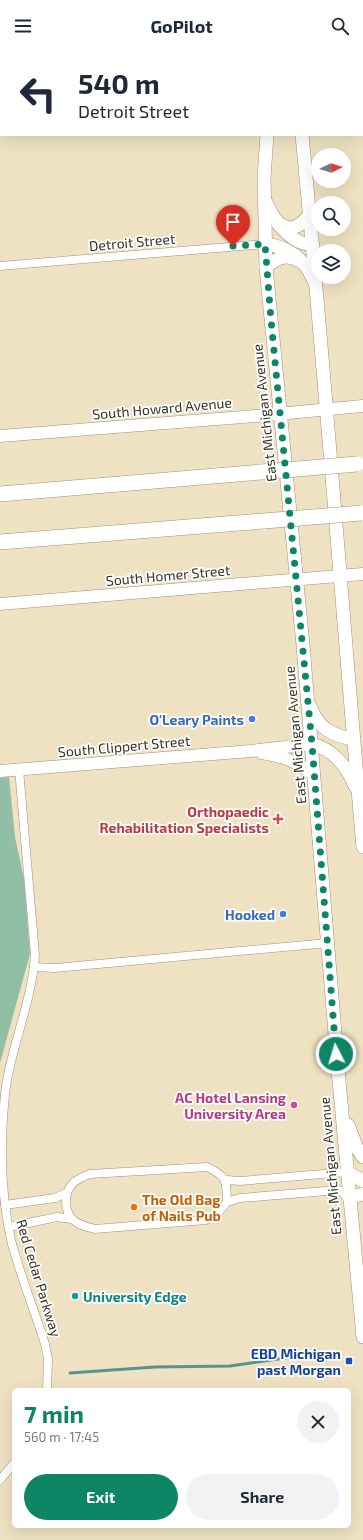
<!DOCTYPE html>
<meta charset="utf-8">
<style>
:root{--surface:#fff;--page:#f2f2f3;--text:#1f2937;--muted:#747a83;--accent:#0e8565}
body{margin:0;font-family:"Exo 2",sans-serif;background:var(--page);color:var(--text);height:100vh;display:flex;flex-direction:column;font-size:15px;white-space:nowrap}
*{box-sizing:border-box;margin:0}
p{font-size:13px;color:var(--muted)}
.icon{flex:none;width:22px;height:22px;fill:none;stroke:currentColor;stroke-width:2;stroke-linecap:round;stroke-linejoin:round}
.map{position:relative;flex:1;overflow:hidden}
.details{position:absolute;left:12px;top:1336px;width:339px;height:140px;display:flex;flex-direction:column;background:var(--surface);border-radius:6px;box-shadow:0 4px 16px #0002}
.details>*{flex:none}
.banner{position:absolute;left:0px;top:0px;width:363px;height:84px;box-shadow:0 4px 16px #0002;background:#fff;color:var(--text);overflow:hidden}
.needle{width:26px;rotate:85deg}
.tools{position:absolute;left:311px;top:96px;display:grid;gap:8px}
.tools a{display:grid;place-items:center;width:40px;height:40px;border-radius:50%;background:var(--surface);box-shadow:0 4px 16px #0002;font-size:20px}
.pin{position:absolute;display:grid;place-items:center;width:34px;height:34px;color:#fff;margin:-41px -17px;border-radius:50% 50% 50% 0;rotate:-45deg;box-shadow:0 0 4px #0007}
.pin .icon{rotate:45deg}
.me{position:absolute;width:44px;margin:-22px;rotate:355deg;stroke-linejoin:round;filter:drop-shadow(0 0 3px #0008)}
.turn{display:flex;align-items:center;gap:14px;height:84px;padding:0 12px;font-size:18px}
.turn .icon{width:52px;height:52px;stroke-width:2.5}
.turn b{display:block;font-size:28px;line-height:34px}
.round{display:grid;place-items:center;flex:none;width:42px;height:42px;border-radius:21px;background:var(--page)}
.headline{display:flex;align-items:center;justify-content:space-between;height:68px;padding:0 12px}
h1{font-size:24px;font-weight:700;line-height:30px;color:var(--accent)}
.primary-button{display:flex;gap:8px;margin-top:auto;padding:8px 12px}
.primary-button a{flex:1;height:46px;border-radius:24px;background:var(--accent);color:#fff;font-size:16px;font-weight:700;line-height:46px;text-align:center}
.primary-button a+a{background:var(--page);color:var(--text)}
header{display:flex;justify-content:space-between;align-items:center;height:52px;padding:0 12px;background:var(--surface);font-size:18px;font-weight:700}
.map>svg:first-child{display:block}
</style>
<header><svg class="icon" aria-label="menu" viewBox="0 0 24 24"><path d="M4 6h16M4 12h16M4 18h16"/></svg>GoPilot<svg class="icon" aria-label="search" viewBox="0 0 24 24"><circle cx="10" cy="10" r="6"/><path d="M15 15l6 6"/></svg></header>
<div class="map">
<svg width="363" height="1488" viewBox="0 0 363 1488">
<rect width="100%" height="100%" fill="#eee2c2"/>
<path fill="#91bfa5" d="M9,725L15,785L24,827L30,902L0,1011V726Z"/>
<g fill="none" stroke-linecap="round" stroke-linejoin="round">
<path stroke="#58948f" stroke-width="3" d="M70,1321L155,1315L230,1314L306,1303"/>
<g stroke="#9e9375" stroke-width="9">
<g id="street">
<path d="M362,18H363"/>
<path d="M0,47H1"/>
<path d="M0,214L265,192"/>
<path d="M19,717L35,903C32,948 13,990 6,1034C0,1084 0,1138 11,1188C20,1223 34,1257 45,1292L48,1307L47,1338"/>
<path d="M34,915L55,916L328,891"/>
<path d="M207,1115C228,1125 226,1128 227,1150L218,1161L206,1168L95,1177C87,1175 78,1173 72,1167C68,1163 66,1155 66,1150C66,1133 76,1127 90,1122Z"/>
<path d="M226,1128L240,1129L347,1120"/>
<path d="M227,1150L240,1146L339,1138L342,1140L349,1148"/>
<path d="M5,1153L55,1146L66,1141"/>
<path d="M9,1175L57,1165L72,1167"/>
<path d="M0,1428L14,1411"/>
</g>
</g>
<g stroke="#9e9375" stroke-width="13">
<g id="secondary">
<path d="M0,384L256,364L363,354"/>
<path d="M0,552L363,522"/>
<path d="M262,701C285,705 296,709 314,723"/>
<path d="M0,719L251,699L312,692"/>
</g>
</g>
<g stroke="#9e9375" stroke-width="14">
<g id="primary">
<path d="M289,0V1"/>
<path d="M275,1L276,0"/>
<path d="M267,83L264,125L266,215L303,593L338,1018L363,1285"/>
<path d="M302,83C325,320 342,558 363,795"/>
<path d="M266,150C275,173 291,188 310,162"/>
<path d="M278,172C288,183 297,192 313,193"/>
<path d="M265,192C288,195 305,207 314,229"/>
<path d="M266,215C276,207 285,201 297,208"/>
<path d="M310,654C318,676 332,684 354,687"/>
<path d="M312,692C333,697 347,715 355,734"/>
<path d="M348,1073L357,1096L363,1105"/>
<path d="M347,1120L363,1129"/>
<path d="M350,1148L355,1144L363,1142"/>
</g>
</g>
<g stroke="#9e9375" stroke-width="16">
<g id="highway">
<path d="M0,442L261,420"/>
<path d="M0,490L264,469"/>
</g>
</g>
<use href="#street" stroke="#fff" stroke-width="8"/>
<use href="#secondary" stroke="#fff" stroke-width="12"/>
<use href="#primary" stroke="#fff" stroke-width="13"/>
<use href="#highway" stroke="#fff" stroke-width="15"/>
<g stroke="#9e9375" stroke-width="16" stroke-linecap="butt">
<g id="highway-bridge">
<path d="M261,420L357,412"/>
<path d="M264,469L361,461"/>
</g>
</g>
<use href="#highway-bridge" stroke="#fff" stroke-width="15"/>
</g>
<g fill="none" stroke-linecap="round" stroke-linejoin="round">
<path stroke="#0e8565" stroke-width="7" stroke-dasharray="0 12.6" d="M233,194L265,192L271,268L312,692L336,1002"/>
</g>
<g fill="#3f7fe0" stroke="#fff" stroke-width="1.5">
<circle cx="252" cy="667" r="4"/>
<circle cx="283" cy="862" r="4"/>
</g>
<path fill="#e0444e" stroke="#fff" stroke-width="1.5" d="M276 761h4v4h4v4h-4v4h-4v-4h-4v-4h4z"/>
<circle fill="#d1479c" stroke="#fff" stroke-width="1.5" cx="294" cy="1053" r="4"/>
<circle fill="#e8710a" stroke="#fff" stroke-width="1.5" cx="134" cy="1155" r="4"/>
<circle fill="#0f9aa8" stroke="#fff" stroke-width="1.5" cx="75" cy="1244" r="4"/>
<rect fill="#1a4fb4" stroke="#fff" stroke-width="1.5" x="345" y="1305" width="8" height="8" rx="2"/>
<g text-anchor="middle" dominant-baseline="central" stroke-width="3.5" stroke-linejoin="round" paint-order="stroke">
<g font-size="14" fill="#363125" stroke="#fff">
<text transform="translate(132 190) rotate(-5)">Detroit Street</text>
<text transform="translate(162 356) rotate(-5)">South Howard Avenue</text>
<text transform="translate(264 361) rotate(-96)">East Michigan Avenue</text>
<text transform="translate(168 523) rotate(-5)">South Homer Street</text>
<text transform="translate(295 683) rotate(-95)">East Michigan Avenue</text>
<text transform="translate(124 694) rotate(-5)">South Clippert Street</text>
<text transform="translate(330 1114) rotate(-95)">East Michigan Avenue</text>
<text transform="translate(39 1226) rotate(73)">Red Cedar Parkway</text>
</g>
<g font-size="14" font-weight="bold" fill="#366cbe" stroke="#fff" text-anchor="end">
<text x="244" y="667">O'Leary Paints</text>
<text x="275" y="862">Hooked</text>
</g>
<g font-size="14" font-weight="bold" fill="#be3a42" stroke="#fff" text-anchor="end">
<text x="269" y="759">Orthopaedic<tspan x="269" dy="16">Rehabilitation Specialists</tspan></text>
</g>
<g font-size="14" font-weight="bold" fill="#b23c85" stroke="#fff" text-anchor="end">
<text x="286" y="1045">AC Hotel Lansing<tspan x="286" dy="16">University Area</tspan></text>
</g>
<g font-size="14" font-weight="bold" fill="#c56008" stroke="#fff" text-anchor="start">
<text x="142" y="1147">The Old Bag<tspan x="142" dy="16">of Nails Pub</tspan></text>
</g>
<g font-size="14" font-weight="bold" fill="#0d838f" stroke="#fff" text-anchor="start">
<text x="83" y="1244">University Edge</text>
</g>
<g font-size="14" font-weight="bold" fill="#164399" stroke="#fff" text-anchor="end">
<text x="341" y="1301">EBD Michigan<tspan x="341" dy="16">past Morgan</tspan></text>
</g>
</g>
</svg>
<div class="tools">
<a><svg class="needle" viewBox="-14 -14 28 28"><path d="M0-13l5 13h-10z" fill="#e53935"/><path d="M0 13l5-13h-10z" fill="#747a83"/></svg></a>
<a><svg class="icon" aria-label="search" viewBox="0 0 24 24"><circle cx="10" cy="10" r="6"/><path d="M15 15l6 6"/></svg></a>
<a><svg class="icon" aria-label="layers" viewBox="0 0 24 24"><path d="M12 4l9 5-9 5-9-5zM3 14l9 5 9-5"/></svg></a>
</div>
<div class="pin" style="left:233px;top:194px;background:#d93025"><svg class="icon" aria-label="arrive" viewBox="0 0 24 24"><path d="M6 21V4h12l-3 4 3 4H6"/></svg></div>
<svg class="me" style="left:336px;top:1002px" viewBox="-20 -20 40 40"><circle r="17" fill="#0e8565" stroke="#fff" stroke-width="3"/><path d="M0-11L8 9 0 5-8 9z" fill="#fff"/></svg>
<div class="banner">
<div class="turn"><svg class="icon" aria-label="left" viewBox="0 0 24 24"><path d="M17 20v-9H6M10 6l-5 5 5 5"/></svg><div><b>540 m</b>Detroit Street</div></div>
</div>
<section class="details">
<div class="headline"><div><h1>7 min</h1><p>560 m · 17:45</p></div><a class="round"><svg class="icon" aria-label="close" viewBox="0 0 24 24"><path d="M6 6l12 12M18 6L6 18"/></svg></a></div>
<div class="primary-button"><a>Exit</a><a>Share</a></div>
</section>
</div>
